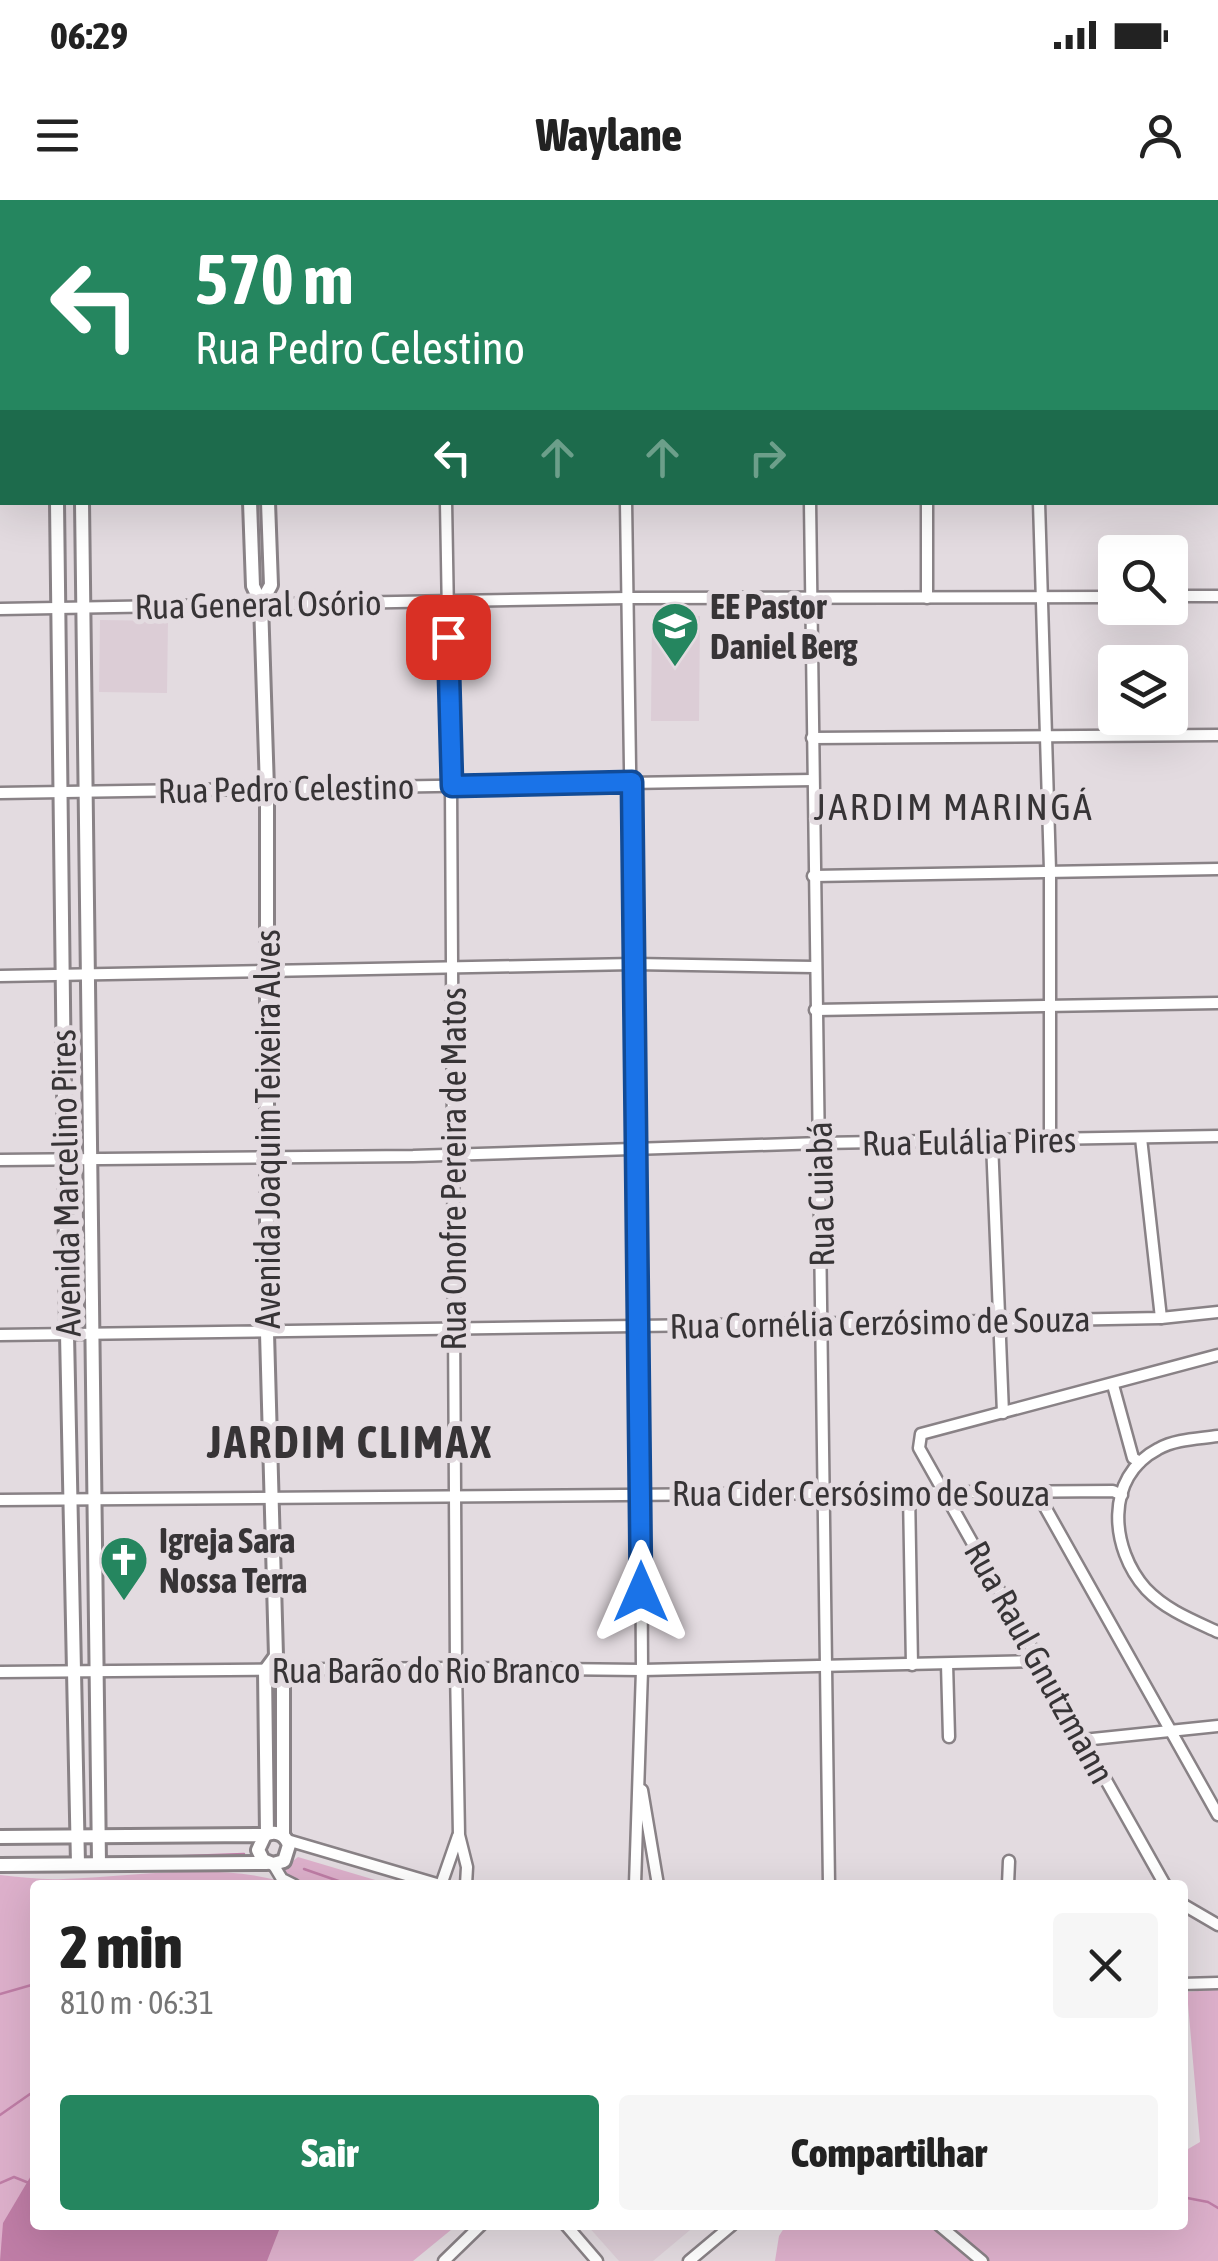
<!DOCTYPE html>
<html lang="pt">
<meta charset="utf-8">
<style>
:root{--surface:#fff;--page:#f6f6f6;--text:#222;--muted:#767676;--accent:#25865f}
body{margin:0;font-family:"Asap Condensed",sans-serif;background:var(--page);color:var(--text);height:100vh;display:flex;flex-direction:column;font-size:38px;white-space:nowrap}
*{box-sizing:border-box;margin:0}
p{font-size:32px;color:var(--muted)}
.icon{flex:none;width:55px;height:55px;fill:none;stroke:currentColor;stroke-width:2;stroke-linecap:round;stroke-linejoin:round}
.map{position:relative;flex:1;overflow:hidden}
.sheet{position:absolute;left:30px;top:1680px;width:1158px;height:350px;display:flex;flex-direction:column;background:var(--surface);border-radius:10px;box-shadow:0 10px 40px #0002}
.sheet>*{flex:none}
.guide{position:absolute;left:0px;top:0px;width:1220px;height:305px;box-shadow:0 10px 40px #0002;background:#25865f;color:#fff;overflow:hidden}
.buttons{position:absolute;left:1098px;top:335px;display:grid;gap:20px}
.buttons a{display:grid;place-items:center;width:90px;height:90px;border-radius:10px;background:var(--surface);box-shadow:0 10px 40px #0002;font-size:50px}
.pin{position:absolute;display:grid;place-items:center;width:85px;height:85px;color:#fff;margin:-42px;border-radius:20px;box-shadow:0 5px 15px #0006}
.me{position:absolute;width:110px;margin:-55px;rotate:0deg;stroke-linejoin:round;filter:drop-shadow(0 0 8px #0008)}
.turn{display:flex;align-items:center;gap:35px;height:210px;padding:0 30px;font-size:45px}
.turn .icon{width:130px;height:130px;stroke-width:2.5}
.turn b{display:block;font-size:70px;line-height:85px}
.lanes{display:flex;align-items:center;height:95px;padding:0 30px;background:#0003;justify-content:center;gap:50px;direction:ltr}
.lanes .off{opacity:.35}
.round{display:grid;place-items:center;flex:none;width:105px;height:105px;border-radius:10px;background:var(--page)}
.headline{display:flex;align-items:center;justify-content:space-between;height:170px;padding:0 30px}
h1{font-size:60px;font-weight:800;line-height:75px}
.button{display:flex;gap:20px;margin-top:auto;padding:20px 30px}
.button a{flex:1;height:115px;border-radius:10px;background:var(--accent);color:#fff;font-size:40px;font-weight:800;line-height:115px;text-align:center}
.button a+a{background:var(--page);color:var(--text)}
.status{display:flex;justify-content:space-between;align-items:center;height:70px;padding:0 50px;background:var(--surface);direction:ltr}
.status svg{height:28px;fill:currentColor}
header{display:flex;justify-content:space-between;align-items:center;height:130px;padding:0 30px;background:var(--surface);font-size:45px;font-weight:800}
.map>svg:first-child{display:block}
</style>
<div class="status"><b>06:29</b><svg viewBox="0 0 49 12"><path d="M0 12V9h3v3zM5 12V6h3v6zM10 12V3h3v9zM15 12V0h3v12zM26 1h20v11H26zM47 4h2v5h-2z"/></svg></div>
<header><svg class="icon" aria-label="menu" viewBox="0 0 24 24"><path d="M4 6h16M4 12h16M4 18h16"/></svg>Waylane<svg class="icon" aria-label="person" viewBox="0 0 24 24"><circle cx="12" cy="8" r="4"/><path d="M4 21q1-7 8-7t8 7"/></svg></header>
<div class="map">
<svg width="1218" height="2061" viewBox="0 0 1218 2061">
<rect width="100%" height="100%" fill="#e3dbe0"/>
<g fill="#dccdd6">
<path d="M652,415L700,416L699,521H651Z"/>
<path d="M100,420L168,421L167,493L99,492Z"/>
<path d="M587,2025H696L653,2061H619Z"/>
</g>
<g fill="#ddb0cb">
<path d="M298,1657L392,1685H35V2025H457L413,2061H0V1675C21,1677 42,1680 63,1679C134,1677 210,1662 280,1681L286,1679L281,1670Z"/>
<path d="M1218,1789V2061H775L779,2036L786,2025H1182L1183,1952L1200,1942L1187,1792Z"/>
</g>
<path fill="#bf7da6" d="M35,1969V2025H281L267,2061H0L3,2023Z"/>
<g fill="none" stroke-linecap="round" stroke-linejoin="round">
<g stroke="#bf7da6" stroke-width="2.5">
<path d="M129,1658L244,1654"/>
<path d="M304,1669L350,1685"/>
<path d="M0,1794L35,1784"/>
<path d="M0,1915L30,1894"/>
<path d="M0,1983L14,1977L29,1983"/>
<path d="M1182,1997L1208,2002L1218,2008"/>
</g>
<g stroke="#898286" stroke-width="15">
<g id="minor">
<path d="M428,0V2"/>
<path d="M448,0V2"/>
<path d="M612,0V2"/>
<path d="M631,0V2"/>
<path d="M795,0V2"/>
<path d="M815,0V2"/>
<path d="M926,0V2"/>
<path d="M1039,0V2"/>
<path d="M0,33H2"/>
<path d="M0,52H2"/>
<path d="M0,215H2"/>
<path d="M0,234H2"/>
<path d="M446,302L451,586L456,1468L459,1635L467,1667L466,1685"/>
<path d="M626,302L641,1294L642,1470L635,1685"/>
<path d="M810,302L829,1685"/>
<path d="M927,302V398"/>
<path d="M1039,302L1050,670V940"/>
<path d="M1170,396H1218"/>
<path d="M0,409L627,398L1115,397"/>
<path d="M812,538L1218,535"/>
<path d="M0,593L813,580"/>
<path d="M813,676L1218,669"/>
<path d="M0,776L634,764L814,767"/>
<path d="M815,810L1218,803"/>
<path d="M1141,938L1161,1118"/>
<path d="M992,942L1003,1213"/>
<path d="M0,960L413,956L821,943L1218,936"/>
<path d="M0,1135L997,1121L1161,1118L1218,1112"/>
<path d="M1113,1185L1133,1258L1140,1262"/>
<path d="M1218,1236C1198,1239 1176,1239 1158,1249C1104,1277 1110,1349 1146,1389C1166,1410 1192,1420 1218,1432"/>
<path d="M1036,1291L1218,1615"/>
<path d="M909,1292L912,1465"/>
<path d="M0,1300L1113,1291L1122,1295"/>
<path d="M947,1464L949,1537"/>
<path d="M0,1472L456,1468L642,1470L1039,1461"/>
<path d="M1083,1540L1218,1526"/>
<path d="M642,1590L658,1685"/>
<path d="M287,1640L440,1685"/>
<path d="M273,1664L282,1679L294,1685"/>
<path d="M441,1685L458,1636"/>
<path d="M1008,1685L1009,1661"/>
<path d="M1165,1685L919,1248L921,1234L1218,1155"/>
<path d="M1182,1704L1218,1725"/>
<path d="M1182,1784L1218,1783"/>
<path d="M566,2025L597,2061"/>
<path d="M939,2025L982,2061"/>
<path d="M444,2061L481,2025"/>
<path d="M689,2061L732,2025"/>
</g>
</g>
<g stroke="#898286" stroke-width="18">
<g id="major">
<path d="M53,0V2"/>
<path d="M78,0V2"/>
<path d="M244,0V2"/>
<path d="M264,0V2"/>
<path d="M57,302L67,1134L78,1664"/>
<path d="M82,302L99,1663"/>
<path d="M250,302L253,386L261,403L267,589V1133L276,1456L283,1470V1635"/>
<path d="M261,403L271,385L268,302"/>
<path d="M267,1634L265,1471L276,1456"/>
<path d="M0,1637L265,1635C276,1630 285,1634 289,1645L284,1661L273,1664L263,1660L258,1650L265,1635"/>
<path d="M0,1665L267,1663"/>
</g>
</g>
<use href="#minor" stroke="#fff" stroke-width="10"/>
<use href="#major" stroke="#fff" stroke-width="12"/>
</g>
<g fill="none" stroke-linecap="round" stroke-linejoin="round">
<g stroke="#114b97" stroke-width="25">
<path id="route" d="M448,437L452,586L632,582L641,1392"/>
</g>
<use href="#route" stroke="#1a73e8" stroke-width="18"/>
</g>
<defs>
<g id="school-pin" transform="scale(2.5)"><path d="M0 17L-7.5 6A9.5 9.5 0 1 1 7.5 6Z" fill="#25865f" stroke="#e3dbe0"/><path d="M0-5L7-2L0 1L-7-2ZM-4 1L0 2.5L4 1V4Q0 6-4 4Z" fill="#fff"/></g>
<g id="church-pin" transform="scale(2.5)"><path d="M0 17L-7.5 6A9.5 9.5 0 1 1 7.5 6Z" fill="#25865f" stroke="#e3dbe0"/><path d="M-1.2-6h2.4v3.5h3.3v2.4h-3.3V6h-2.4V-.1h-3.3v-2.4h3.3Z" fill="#fff"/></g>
</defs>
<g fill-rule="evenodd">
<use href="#school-pin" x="675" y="426"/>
<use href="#church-pin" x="124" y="1360"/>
</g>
<g text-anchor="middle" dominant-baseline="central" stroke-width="10" stroke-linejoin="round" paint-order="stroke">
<g font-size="35" fill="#373436" stroke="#e3dbe0">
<text transform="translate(258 404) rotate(-1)">Rua General Osório</text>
<text transform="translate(286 588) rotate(-1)">Rua Pedro Celestino</text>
<text transform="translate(267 929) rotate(-90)">Avenida Joaquim Teixeira Alves</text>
<text transform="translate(969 941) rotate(-1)">Rua Eulália Pires</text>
<text transform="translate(453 969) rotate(-90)">Rua Onofre Pereira de Matos</text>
<text transform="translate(65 983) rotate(-91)">Avenida Marcelino Pires</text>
<text transform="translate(820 994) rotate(-91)">Rua Cuiabá</text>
<text transform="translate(880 1122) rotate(-1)">Rua Cornélia Cerzósimo de Souza</text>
<text x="861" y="1293">Rua Cider Cersósimo de Souza</text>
<text transform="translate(1040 1462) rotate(61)">Rua Raul Gnutzmann</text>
<text x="426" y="1470">Rua Barão do Rio Branco</text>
</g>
<g font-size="35" font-weight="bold" fill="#373436" stroke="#e3dbe0" text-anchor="start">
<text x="710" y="406">EE Pastor<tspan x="710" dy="40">Daniel Berg</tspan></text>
<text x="159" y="1340">Igreja Sara<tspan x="159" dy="40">Nossa Terra</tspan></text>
</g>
<g font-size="38" letter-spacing="2.5" fill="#373436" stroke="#e3dbe0">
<text x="954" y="606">JARDIM MARINGÁ</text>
</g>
<g font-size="45" font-weight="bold" letter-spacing="2.5" fill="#373436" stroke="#e3dbe0">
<text x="350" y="1242">JARDIM CLIMAX</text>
</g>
</g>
</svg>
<div class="buttons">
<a><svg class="icon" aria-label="search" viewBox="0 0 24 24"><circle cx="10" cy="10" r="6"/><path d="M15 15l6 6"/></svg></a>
<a><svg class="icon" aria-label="layers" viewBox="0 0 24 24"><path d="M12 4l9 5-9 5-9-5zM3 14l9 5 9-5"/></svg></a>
</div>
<div class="pin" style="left:448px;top:437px;background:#d93025"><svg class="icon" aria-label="arrive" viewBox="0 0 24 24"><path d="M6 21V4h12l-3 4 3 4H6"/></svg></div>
<svg class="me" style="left:641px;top:1392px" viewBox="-20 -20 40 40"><path d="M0-17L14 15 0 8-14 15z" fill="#1a73e8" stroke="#fff" stroke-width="4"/></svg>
<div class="guide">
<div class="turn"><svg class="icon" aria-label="left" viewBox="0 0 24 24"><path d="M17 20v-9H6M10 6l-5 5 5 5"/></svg><div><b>570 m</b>Rua Pedro Celestino</div></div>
<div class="lanes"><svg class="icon" aria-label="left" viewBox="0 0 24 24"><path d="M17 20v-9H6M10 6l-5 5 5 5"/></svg><svg class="icon off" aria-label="ahead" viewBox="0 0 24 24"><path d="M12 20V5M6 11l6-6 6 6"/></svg><svg class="icon off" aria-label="ahead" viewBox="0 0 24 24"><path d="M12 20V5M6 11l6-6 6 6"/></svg><svg class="icon off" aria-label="right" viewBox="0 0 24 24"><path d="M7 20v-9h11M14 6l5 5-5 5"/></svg></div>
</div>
<section class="sheet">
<div class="headline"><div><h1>2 min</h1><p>810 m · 06:31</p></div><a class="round"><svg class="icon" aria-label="close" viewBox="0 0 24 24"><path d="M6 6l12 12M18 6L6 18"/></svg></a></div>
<div class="button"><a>Sair</a><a>Compartilhar</a></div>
</section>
</div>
